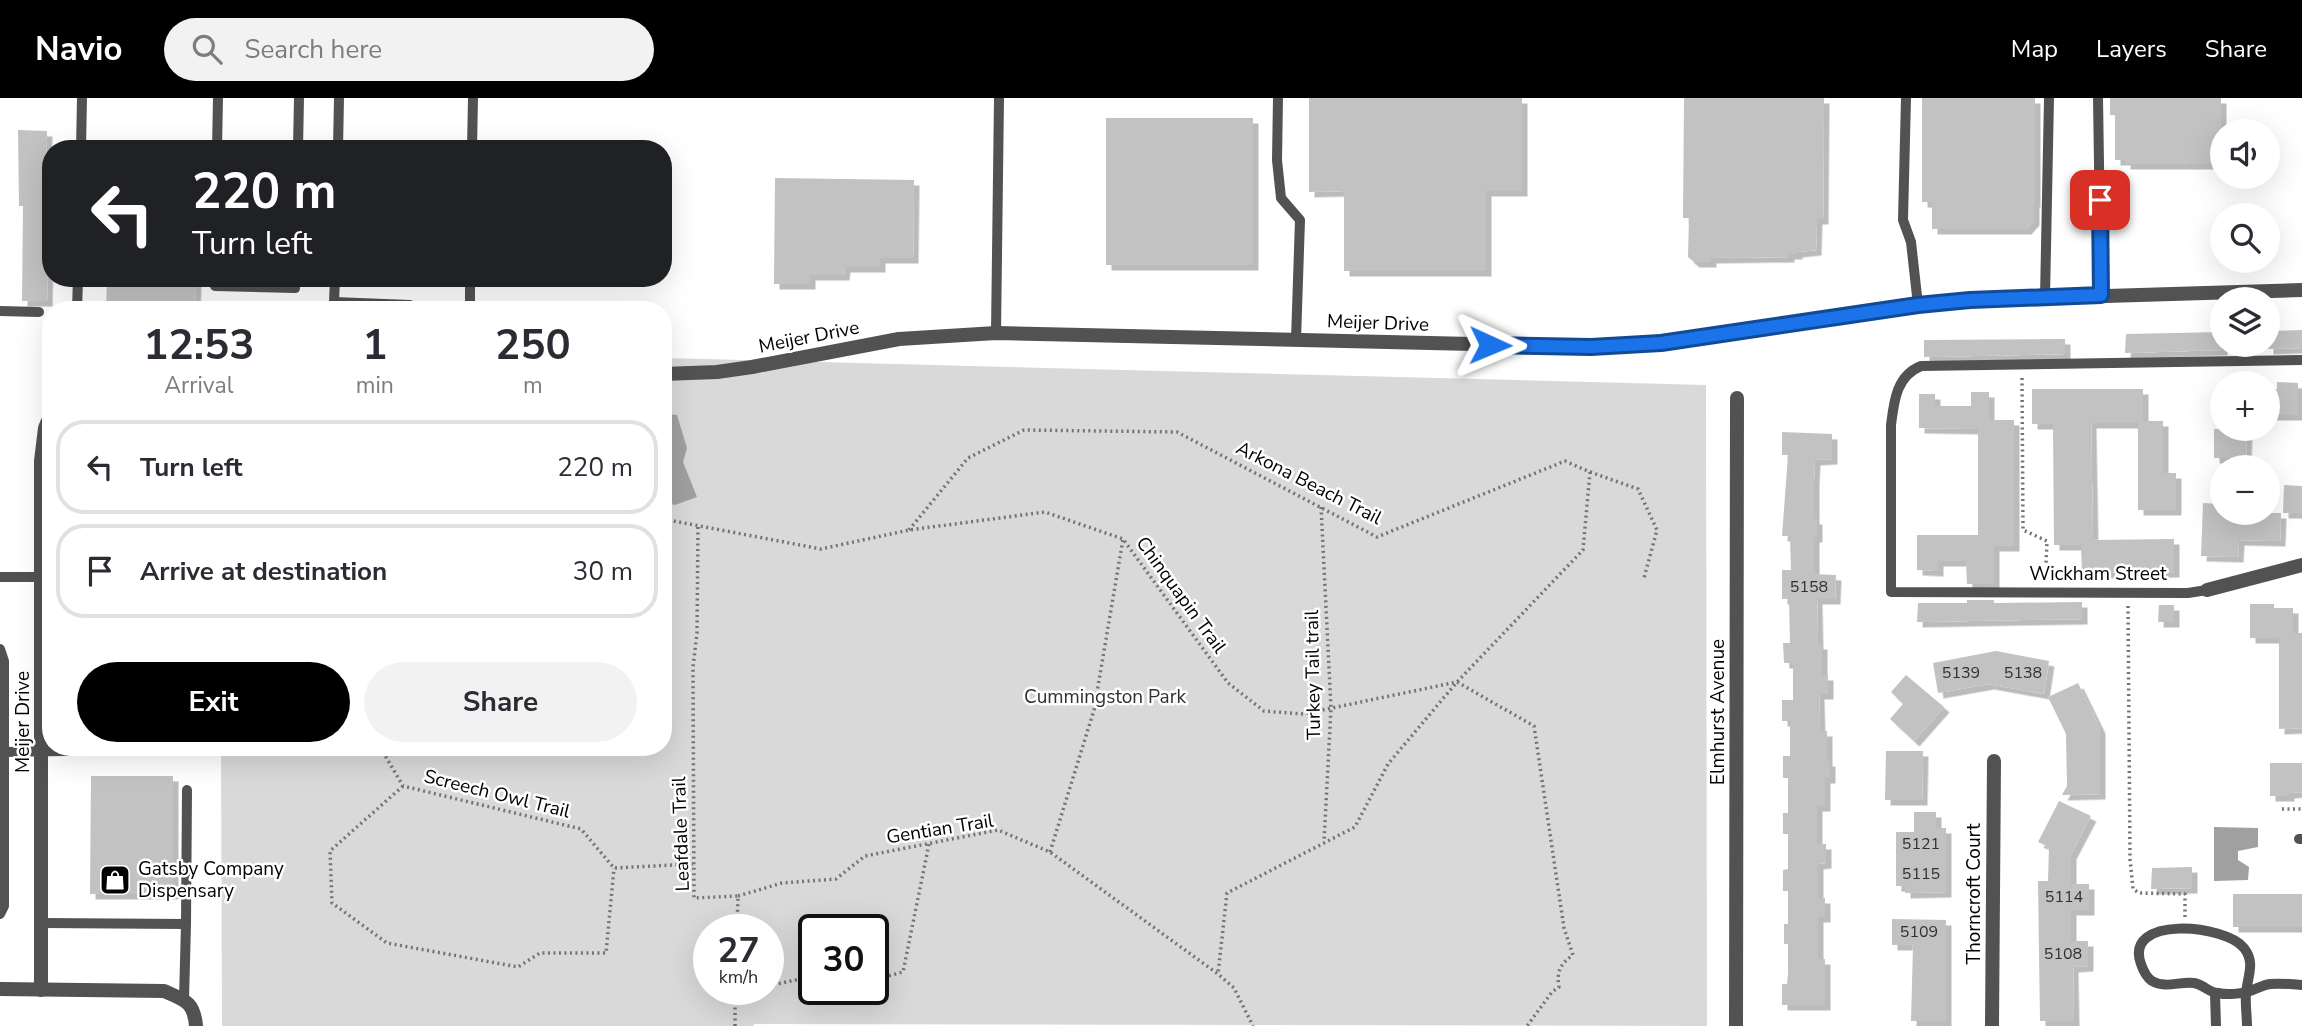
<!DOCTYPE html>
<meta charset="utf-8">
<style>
:root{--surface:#fff;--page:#f2f2f3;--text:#2b2b33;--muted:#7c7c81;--line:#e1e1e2;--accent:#000}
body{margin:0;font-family:"Nunito Sans",sans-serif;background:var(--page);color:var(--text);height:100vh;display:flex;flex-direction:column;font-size:26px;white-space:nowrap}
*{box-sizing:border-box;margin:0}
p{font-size:23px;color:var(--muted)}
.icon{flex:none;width:38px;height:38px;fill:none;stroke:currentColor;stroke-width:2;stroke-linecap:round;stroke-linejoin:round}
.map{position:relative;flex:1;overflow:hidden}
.side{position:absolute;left:42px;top:203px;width:630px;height:455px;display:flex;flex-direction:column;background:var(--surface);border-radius:28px;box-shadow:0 7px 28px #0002}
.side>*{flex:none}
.top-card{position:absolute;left:42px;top:42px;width:630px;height:147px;border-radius:28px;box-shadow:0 7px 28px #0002;background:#202124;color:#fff;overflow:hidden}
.controls{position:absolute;left:2210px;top:21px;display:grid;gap:14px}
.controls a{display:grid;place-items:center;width:70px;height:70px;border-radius:50%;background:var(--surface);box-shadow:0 7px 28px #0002;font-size:35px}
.speed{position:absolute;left:693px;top:816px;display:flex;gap:14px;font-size:35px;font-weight:700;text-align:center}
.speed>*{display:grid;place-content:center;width:91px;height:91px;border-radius:50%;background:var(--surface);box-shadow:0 7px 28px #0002;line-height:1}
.speed small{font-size:18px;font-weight:400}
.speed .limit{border:4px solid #111;border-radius:10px;background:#fff;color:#111}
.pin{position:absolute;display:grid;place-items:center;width:60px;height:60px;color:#fff;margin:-30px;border-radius:14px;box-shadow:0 4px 10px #0006}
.me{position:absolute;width:77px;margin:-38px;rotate:91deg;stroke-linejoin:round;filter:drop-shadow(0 0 5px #0008)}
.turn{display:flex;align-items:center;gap:24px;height:147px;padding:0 35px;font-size:32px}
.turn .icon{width:91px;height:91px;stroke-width:2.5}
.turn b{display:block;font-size:49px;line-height:60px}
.eta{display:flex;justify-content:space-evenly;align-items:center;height:119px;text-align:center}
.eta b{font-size:42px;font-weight:700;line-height:49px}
.action{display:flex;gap:14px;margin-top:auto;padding:14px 35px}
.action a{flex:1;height:80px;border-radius:42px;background:var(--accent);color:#fff;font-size:28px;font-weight:700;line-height:80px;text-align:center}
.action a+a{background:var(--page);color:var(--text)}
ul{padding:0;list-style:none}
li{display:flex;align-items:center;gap:21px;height:94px;margin:0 14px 10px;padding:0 21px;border:4px solid var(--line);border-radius:28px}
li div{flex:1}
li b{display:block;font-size:26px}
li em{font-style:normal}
header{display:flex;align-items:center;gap:42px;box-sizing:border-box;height:98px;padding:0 35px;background:var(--accent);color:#fff}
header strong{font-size:33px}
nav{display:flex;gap:38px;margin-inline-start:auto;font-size:24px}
.search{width:490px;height:63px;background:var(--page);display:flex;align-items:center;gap:18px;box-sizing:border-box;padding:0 24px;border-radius:38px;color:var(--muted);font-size:26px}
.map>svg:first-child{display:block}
</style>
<header>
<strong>Navio</strong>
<div class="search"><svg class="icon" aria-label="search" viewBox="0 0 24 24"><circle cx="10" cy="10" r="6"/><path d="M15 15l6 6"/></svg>Search here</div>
<nav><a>Map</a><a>Layers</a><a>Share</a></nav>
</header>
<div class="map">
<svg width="2302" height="928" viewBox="0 0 2302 928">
<defs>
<filter id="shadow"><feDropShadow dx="5.5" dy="5.5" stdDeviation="0" flood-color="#0004"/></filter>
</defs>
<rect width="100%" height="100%" fill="#fff"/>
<path fill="#d9d9d9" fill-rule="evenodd" d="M663,260L1706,287L1707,928L754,926L753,928H222L221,649H663ZM709,831H768V891H709ZM814,831H873V891H814Z"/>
<g fill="#a0a0a0">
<path d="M663,315L677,317L687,350L683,364L697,399L675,407L663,404Z"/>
<path d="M2214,729L2258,730V749L2238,753V762L2249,769L2248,782L2214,783Z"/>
</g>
<g fill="#c2c2c2" filter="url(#shadow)">
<path d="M1309,0H1522V93H1486V173H1344V93L1309,94Z"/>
<path d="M1684,0H1824L1823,121H1817L1816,152L1797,154V156H1789V159L1711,160V164H1694L1688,159L1689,120H1683Z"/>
<path d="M1922,0H2035V104H2034V122L2026,131H1932V104H1922Z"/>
<path d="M2110,0H2221V58H2218V66H2125V62H2115V17H2110Z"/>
<rect x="1106" y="20" width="147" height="147"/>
<path d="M18,32L47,33L44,117H49L47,203H22L23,108H19Z"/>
<path d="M775,80L914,82L913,160H880V169H845L844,177H810V186H774Z"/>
<path d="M107,180H196L195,212H106Z"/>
<path d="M2302,232V250L2268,251V233Z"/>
<path d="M2222,234V252L2125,255L2126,236Z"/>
<path d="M2065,241V256L1924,259V242Z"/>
<path d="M2277,284L2298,285V317H2268V291H2277Z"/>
<path d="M2032,291H2143V323H2163V375H2176V412H2138V325H2091L2093,442L2174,441V474L2082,475L2081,447H2054L2053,326H2032Z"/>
<path d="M1971,294H1989V322H2014V448H1994V486H1967L1966,463H1938V473L1917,472V437H1978V331L1919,330V296H1935V308H1971Z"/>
<path d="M2214,331H2247L2246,360H2214Z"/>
<path d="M1782,334L1832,336V361L1815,362L1814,381V421H1817V439H1814V476L1836,477L1835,501H1817L1818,546H1822V577H1828V596H1819L1820,633H1827V663H1830V680H1825V708H1817V746H1826V765L1818,766V800H1825V819H1818V861H1825V907H1782V886H1787L1788,875V846H1784V826H1788V793H1783V772L1788,771V736H1783V715H1788V680H1783V658H1790V623H1782V602H1793V565H1784L1783,545H1790L1789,501H1782V472H1791L1790,438H1782L1788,357H1782Z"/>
<path d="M2284,387L2302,388V415H2283Z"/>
<path d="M2203,405L2222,406V415H2281L2280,443L2239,442L2238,459L2201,458Z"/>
<path d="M1967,502H1994V505L2082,504V521L1917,524L1918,505H1967Z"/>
<path d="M2250,506H2274V510H2293V535H2302V630L2279,631V540H2250Z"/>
<path d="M2159,507H2174V524H2158Z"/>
<path d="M1996,553L2049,563L2044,596L1989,586L1938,595L1933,565Z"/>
<path d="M1906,577L1944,609L1914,643L1890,621L1903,606L1891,594Z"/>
<path d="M2078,585L2100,630V696L2062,697L2067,688L2066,636L2048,599Z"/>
<path d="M1886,653H1923L1922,702H1885Z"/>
<path d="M2270,665H2302V694L2289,695V698H2270Z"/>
<path d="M91,678H173V796H90Z"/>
<path d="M2059,703L2091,718L2071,756V786H2089V812H2071V843H2088V868L2073,869L2074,923H2040L2038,783H2048L2049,749L2038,744Z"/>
<path d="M1914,714H1936V730H1946V794L1905,795V788H1896V734H1914Z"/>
<path d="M2192,769V790L2151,791L2152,770Z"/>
<rect x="2233" y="796" width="69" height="33"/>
<path d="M1892,821L1946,822V923H1911L1913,847H1892Z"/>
</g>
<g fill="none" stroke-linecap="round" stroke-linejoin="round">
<g stroke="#747474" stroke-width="3.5" stroke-dasharray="2 3.5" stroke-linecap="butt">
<path d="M2022,280L2023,432L2047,443L2046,466"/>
<path d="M1590,374L1638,391L1657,432L1644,480"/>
<path d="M1321,409L1331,610L1324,744"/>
<path d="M663,421L821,451L909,432L1045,414L1123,441L1228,585L1264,613L1303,616L1457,584L1534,628L1564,830L1573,857C1561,865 1556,874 1559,889L1552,894L1527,928"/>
<path d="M698,429L697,535L693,569L694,800L738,798L737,831"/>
<path d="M909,432L968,360L1024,332L1177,334L1377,439L1565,363L1590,374L1583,452L1457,584L1388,666L1355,729L1227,795L1218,876"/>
<path d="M2128,508L2130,761L2133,791L2139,795L2185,796V819"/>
<path d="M380,649L403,688L581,731L614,770L693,766"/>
<path d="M403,688L330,753L332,805L387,845L518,869L540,855H606L614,770"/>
<path d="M2282,711H2302"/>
<path d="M1050,754L1094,612L1123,441"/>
<path d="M738,798L782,785L836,781L865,758L998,732L1050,754L1218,876L1234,890L1253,928"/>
<path d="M873,882L903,874L929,746"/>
<path d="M768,888L814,878"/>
<path d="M735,894L752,891"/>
<path d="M735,928V891"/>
</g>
<g stroke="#525252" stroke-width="10">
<path d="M1278,0L1277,62L1281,100L1300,122L1296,242"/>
<path d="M1906,0L1903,122L1911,144L1918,207"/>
<path d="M2098,0L2101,197"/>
<path d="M81,51L82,0"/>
<path d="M217,51L218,0"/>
<path d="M298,51L299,0"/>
<path d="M338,51L339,0"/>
<path d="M472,51L473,0"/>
<path d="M215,180V188L295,190L296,180"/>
<path d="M335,180L334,204L410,207"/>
<path d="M470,180V205L475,212"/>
<path d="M2045,199L2049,0"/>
<path d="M77,212L78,180"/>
<path d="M0,213L39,214"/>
<path d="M996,235L999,0"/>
<path d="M0,479H41"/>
<path d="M2207,492L2188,495L1891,494V327C1894,304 1896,278 1921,268L2302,262"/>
<path d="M0,551L4,563V808L0,816"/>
<path d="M3,654L186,651V649"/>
<path d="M2299,741H2302"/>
<path d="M42,825L186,826L187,692"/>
<path d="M2215,896L2216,928"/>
<path d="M184,901L186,826"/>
<path d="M2247,928C2247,917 2245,906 2246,896C2247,879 2256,865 2244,850C2225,826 2123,817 2141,866C2143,872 2146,879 2152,883C2166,891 2180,883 2194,885C2204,887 2210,895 2218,895C2227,897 2241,896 2250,893C2256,891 2263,887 2270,886C2280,885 2291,886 2302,887"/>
</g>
<g stroke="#525252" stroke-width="14">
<path d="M663,276L717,274L752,269L899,241L996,235L1607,249L1730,236L1882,212L1970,202L2302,192"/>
<path d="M2207,492L2302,467"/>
<path d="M0,891L164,893C185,902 194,904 196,928"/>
<path d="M41,892V363L45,330L51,316"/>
<path d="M1736,928L1737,300"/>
<path d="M1992,928L1994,663"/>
</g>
</g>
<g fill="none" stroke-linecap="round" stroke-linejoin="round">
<g stroke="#114b97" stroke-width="18">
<path id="route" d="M1490,247L1591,249L1661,245L1918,207L1970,202L2101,197L2100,102"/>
</g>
<use href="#route" stroke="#1a73e8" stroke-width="12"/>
</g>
<defs>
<g id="shop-square" transform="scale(1.575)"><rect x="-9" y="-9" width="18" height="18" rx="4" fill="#000" stroke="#fff"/><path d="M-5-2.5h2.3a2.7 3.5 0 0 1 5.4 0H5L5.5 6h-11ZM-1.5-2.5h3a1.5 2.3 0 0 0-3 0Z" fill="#fff"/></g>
</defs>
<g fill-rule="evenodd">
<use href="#shop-square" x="115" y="782"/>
</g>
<g text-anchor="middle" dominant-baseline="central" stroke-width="5" stroke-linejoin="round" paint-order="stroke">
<g font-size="16" fill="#303030">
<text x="1809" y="489">5158</text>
<text x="1961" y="575">5139</text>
<text x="2023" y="575">5138</text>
<text x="1921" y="746">5121</text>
<text x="1921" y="776">5115</text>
<text x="2064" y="799">5114</text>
<text x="1919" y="834">5109</text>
<text x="2063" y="856">5108</text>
</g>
<g font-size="19" fill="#000" stroke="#fff">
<text transform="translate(1378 225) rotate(2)">Meijer Drive</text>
<text transform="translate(809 239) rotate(-11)">Meijer Drive</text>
<text transform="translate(1309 385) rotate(27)">Arkona Beach Trail</text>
<text x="2098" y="476">Wickham Street</text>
<text transform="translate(1181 497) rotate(54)">Chinquapin Trail</text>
<text transform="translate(1313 577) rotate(-91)">Turkey Tail trail</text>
<text transform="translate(1718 614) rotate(-90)">Elmhurst Avenue</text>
<text transform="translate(23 624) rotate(-90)">Meijer Drive</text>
<text transform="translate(497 696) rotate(14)">Screech Owl Trail</text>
<text transform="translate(940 731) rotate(-9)">Gentian Trail</text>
<text transform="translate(681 736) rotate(-92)">Leafdale Trail</text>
<text transform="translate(1974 796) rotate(-90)">Thorncroft Court</text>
</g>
<g font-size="19" fill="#303030" stroke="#fff">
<text x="1105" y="599">Cummingston Park</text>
</g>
<g font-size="19" fill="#000" stroke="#fff" text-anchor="start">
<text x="138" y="771">Gatsby Company<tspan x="138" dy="22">Dispensary</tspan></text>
</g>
</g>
</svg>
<div class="controls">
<a><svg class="icon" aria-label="sound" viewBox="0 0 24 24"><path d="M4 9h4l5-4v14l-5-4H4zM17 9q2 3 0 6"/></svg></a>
<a><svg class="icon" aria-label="search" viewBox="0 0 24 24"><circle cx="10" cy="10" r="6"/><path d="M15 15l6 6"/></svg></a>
<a><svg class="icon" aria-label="layers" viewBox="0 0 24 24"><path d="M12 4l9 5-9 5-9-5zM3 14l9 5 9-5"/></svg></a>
<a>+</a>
<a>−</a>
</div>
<div class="speed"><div>27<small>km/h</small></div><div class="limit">30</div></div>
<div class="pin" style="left:2100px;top:102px;background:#d93025"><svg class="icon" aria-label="arrive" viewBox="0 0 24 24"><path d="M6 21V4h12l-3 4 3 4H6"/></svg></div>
<svg class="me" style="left:1490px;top:247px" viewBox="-20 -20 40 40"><path d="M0-17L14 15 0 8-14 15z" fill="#1a73e8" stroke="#fff" stroke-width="4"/></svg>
<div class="top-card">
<div class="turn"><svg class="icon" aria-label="left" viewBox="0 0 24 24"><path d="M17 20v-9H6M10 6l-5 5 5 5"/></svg><div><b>220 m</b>Turn left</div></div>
</div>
<section class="side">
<div class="eta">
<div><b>12:53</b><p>Arrival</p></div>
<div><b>1</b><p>min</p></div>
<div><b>250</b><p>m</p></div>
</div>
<ul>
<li><svg class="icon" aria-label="left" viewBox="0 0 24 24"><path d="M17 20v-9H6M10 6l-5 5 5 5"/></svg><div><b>Turn left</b></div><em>220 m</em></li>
<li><svg class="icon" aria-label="arrive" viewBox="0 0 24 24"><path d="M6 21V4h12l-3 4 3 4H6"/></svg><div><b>Arrive at destination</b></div><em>30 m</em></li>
</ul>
<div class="action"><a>Exit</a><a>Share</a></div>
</section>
</div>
